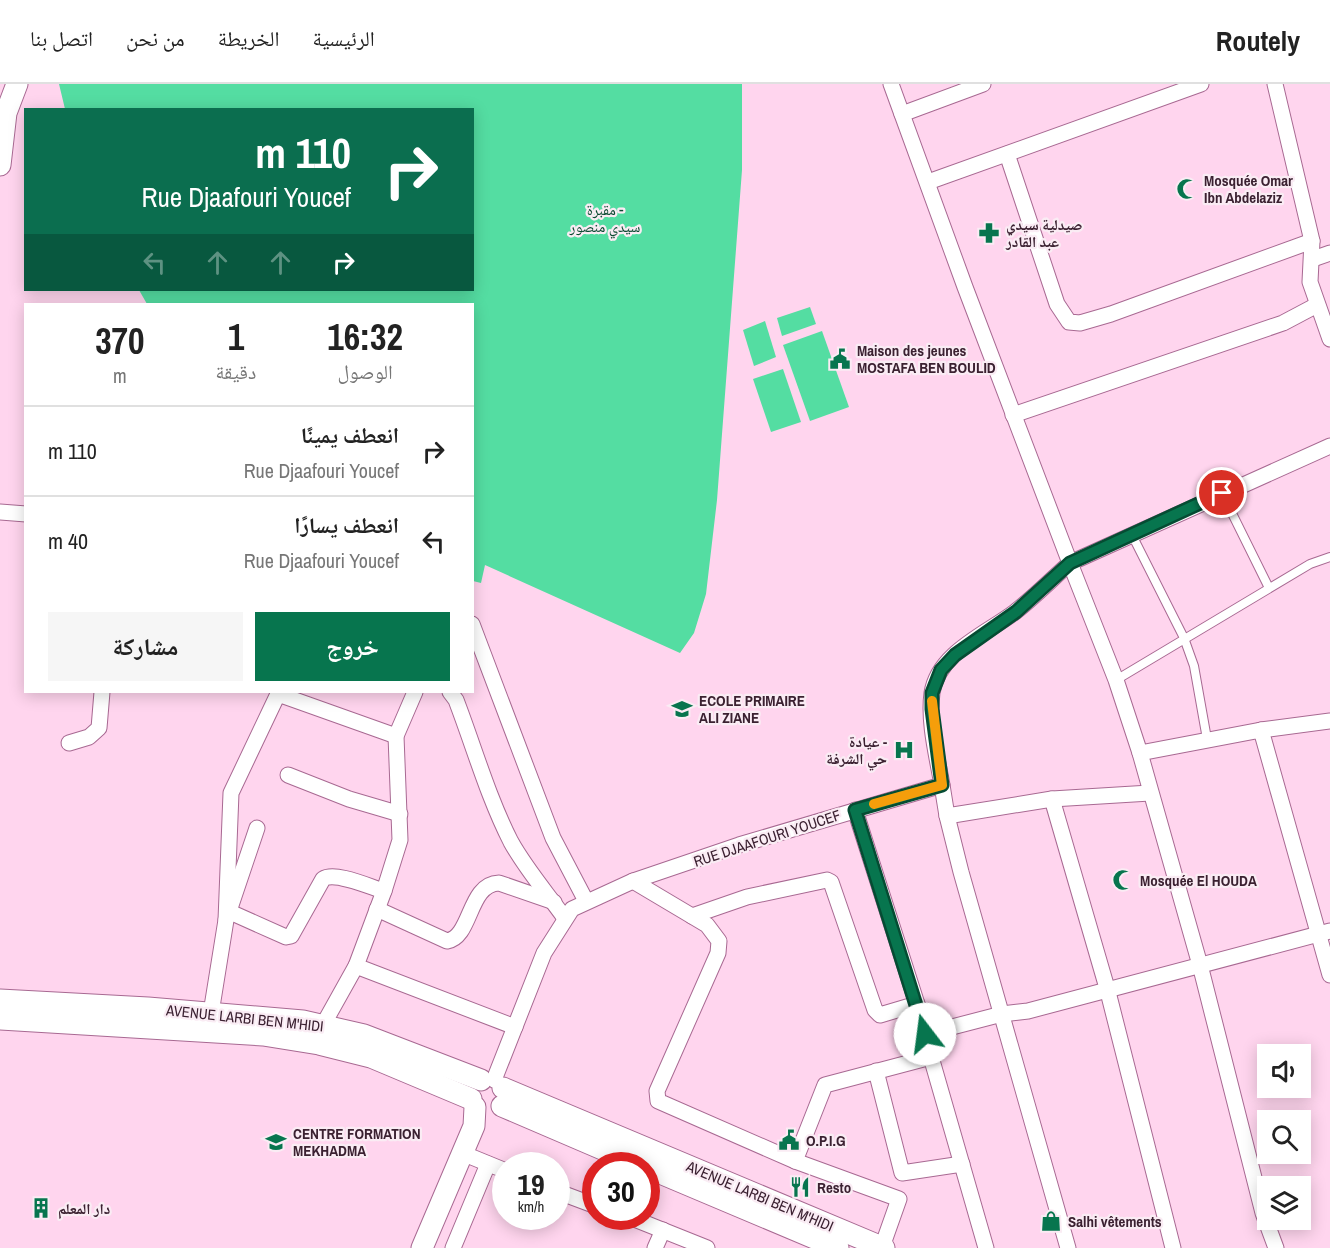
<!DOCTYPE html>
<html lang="ar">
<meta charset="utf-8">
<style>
:root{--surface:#fff;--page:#f6f6f6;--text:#222;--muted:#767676;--line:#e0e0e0;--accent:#07754e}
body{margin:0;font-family:"Archivo Narrow","Noto Naskh Arabic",sans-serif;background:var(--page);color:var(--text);direction:rtl;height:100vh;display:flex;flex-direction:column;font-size:22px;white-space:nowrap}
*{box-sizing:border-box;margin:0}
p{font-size:20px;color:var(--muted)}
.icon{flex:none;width:33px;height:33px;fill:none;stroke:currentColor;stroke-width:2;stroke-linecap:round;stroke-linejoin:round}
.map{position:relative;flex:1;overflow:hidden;direction:ltr}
.sheet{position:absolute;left:24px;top:219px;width:450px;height:390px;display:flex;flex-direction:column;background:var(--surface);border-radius:0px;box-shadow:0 3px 15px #0003;direction:rtl}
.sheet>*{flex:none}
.guide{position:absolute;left:24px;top:24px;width:450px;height:183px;border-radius:0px;box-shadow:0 3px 15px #0003;direction:rtl;background:#0b6e4f;color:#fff;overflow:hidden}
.tools{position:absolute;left:1257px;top:960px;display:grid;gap:12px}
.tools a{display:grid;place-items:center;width:54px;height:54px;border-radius:0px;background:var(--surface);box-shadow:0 3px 15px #0003;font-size:30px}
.speed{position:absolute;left:492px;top:1068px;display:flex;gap:12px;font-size:30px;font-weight:700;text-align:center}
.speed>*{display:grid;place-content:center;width:78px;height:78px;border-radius:50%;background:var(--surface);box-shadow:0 3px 15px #0003;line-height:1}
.speed small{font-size:15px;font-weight:400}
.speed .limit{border:9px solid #d22;background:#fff;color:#111}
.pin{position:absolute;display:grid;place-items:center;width:51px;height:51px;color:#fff;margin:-26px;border:3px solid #fff;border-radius:50%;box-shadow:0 2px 6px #0007}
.me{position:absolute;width:66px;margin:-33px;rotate:345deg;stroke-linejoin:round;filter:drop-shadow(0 0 4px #0008)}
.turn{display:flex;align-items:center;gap:21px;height:126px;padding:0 24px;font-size:27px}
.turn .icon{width:78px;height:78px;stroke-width:2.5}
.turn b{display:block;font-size:42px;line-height:51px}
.lanes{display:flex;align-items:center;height:57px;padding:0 24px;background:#0003;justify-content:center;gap:30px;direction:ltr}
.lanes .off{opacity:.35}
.eta{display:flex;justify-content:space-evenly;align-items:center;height:102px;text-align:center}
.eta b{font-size:36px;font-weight:800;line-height:42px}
.primary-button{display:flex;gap:12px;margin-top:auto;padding:12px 24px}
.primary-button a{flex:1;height:69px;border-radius:0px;background:var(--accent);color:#fff;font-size:24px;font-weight:800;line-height:69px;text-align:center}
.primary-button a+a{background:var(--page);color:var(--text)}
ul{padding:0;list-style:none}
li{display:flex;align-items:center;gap:18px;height:90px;padding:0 24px;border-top:2px solid var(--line)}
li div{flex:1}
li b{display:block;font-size:22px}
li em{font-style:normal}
header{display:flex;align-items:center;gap:36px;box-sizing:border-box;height:84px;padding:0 30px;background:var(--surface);border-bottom:2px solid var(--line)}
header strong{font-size:28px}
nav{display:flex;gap:33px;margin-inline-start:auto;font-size:21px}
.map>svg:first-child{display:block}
</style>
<header>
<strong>Routely</strong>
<nav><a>الرئيسية</a><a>الخريطة</a><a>من نحن</a><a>اتصل بنا</a></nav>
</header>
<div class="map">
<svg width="1330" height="1164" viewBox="0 0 1330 1164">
<rect width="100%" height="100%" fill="#ffd5ee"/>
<g fill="#54dda2">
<path d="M59,0H742V86L717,416L706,510L694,549L680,569L485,481L481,499L473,497L472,220H147L139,206H472V26L65,25Z"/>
<path d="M810,223L816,240L782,252L777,234Z"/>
<path d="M765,237L776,273L754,282L743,246Z"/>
<path d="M822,247L849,323L810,337L783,261Z"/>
<path d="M783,285L801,338L771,348L753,295Z"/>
</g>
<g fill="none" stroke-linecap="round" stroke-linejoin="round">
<g stroke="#a86992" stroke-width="10">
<g id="service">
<path d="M1222,409L1269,504"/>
<path d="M1132,451L1184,554L1194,582L1207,655"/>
<path d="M1116,596L1310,480L1330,473"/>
</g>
</g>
<g stroke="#a86992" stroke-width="17">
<g id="minor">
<path d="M891,0L965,203L1070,479L1330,362"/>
<path d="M1275,0L1312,157L1310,198L1330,255"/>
<path d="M902,30L983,0"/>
<path d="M1007,70L1057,220L1069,238L1080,239L1111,230L1312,157"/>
<path d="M928,98L1201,0"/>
<path d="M1313,175L1330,169"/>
<path d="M1013,331L1283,239L1317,221"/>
<path d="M0,428L26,430"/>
<path d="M472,540L553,754L586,817"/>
<path d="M415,608L396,652L400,756L384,807L356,882L515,943"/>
<path d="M450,608L456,616C474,663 488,713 511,758C526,785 546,808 564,833"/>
<path d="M1261,646L1330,637"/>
<path d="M69,659L89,653L99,644L102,608"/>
<path d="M1140,669L1261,646L1330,891"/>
<path d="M288,691L349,715L400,730"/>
<path d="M942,701L947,732L1052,715L1150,709"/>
<path d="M1052,715L1107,904L1173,1164"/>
<path d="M947,732L961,788L1068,1164"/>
<path d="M633,797L707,841L719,857L718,869L657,1007L658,1017L795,1077L899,1115L882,1163"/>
<path d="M377,825L447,857C472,853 468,800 499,799L554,818"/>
<path d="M230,828L286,853L291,852L323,795C335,787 370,803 384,807"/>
<path d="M692,832L747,813L827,796L831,798L875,926L880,931L917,920"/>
<path d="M226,836L231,709L278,610L396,652"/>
<path d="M211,929L226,836L257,744"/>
<path d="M318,950L356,882"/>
<path d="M925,950L1002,930L1028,927L1330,847"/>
<path d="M931,973L986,1164"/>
<path d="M876,987L902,1089L962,1080"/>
<path d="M494,996L544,869L572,825L633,797L739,761L942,701C937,672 928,638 932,609C938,569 986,550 1015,528C1034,513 1052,495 1070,479L1116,596L1140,669L1200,881L1263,1129L1276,1164"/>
<path d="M462,1069L506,1087"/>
<path d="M795,1077L825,1001L931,973L917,920L855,726"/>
<path d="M556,1107L596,1122"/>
<path d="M627,1132L707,1164"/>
<path d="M453,1164L488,1080"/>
<path d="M655,1164L663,1146"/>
</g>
</g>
<g stroke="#a86992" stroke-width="23">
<g id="secondary">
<path d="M0,81L6,29L17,0"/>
<path d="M0,916L148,924L303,937L364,951L481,996"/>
<path d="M0,935L263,951L319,960L371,973L471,1015"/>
<path d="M503,1004L884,1164"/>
<path d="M502,1022L642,1082"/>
<path d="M646,1083L838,1164"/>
<path d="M422,1164L474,1042L475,1023"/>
</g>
</g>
<use href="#service" stroke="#fff" stroke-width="8"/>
<use href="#minor" stroke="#fff" stroke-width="15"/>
<use href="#secondary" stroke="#fff" stroke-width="21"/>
</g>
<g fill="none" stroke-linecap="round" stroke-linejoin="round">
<g stroke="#054c33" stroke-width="15">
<path id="route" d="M925,950L855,726L942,701L932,625V609L941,586L955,571L1016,528L1070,479L1222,409"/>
</g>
<use href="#route" stroke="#07754e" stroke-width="10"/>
<path stroke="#f59e0b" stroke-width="10" d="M874,720L942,701L932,617"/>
</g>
<defs>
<g id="mosque-bare" transform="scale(1.62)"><path d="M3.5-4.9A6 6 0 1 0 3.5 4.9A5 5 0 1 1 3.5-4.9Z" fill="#07754e" stroke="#faecf4" stroke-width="2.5" paint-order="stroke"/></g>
<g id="pharmacy-bare" transform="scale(1.62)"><path d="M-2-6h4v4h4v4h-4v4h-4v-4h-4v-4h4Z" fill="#07754e" stroke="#faecf4" stroke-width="2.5" paint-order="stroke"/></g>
<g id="civic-bare" transform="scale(1.62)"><path d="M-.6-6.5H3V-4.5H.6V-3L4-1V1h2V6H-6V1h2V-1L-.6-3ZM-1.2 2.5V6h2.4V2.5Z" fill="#07754e" stroke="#faecf4" stroke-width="2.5" paint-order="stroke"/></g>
<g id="school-bare" transform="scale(1.62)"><path d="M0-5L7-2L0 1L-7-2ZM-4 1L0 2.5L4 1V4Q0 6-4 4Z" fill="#07754e" stroke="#faecf4" stroke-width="2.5" paint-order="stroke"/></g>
<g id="hospital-bare" transform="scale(1.62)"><path d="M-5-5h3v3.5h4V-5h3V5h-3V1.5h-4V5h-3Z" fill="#07754e" stroke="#faecf4" stroke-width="2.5" paint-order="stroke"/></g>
<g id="university-bare" transform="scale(1.62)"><path d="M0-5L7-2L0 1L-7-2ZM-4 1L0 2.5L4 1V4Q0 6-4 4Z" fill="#07754e" stroke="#faecf4" stroke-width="2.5" paint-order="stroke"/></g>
<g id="restaurant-bare" transform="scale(1.62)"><path d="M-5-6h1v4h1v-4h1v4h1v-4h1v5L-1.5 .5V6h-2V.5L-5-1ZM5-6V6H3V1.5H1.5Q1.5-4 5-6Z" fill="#07754e" stroke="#faecf4" stroke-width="2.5" paint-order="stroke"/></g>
<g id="building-bare" transform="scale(1.62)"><path d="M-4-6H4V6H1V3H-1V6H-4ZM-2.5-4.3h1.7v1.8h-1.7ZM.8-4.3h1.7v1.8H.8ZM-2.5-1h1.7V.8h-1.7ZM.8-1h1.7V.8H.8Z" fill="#07754e" stroke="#faecf4" stroke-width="2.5" paint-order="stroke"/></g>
<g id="shop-bare" transform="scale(1.62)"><path d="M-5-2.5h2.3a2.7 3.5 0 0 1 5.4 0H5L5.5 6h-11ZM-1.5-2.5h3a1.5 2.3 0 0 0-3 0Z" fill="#07754e" stroke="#faecf4" stroke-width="2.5" paint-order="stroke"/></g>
</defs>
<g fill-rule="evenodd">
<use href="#mosque-bare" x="1187" y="105"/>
<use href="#pharmacy-bare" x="989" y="149"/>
<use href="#civic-bare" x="840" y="275"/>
<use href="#school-bare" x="682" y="625"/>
<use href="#hospital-bare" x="904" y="666"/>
<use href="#mosque-bare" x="1123" y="796"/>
<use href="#civic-bare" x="789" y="1056"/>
<use href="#university-bare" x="276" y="1058"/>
<use href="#restaurant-bare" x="800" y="1103"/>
<use href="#building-bare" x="41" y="1124"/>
<use href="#shop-bare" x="1051" y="1137"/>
</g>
<g text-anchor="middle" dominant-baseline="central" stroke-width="4.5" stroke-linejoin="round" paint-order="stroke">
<g font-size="15" font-weight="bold" fill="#3b2131" stroke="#faecf4" text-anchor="start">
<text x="1204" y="96">Mosquée Omar<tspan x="1204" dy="17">Ibn Abdelaziz</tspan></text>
<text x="1006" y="140">صيدلية سيدي<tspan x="1006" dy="17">عبد القادر</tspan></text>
<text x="857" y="266">Maison des jeunes<tspan x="857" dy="17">MOSTAFA BEN BOULID</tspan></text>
<text x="699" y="616">ECOLE PRIMAIRE<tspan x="699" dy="17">ALI ZIANE</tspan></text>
<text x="887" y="657" text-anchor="end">عيادة -<tspan x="887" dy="17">حي الشرفة</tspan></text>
<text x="1140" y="796">Mosquée El HOUDA</text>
<text x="293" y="1049">CENTRE FORMATION<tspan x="293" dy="17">MEKHADMA</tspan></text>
<text x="806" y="1056">O.P.I.G</text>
<text x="817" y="1103">Resto</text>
<text x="58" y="1124">دار المعلم</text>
<text x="1068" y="1137">Salhi vêtements</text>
</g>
<g font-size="15" fill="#0a4a31" stroke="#faecf4">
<text x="605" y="125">مقبرة -<tspan x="605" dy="17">سيدي منصور</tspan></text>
</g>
<g font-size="15" fill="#3b2131" stroke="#faecf4">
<text transform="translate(767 754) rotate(-18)">RUE DJAAFOURI YOUCEF</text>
<text transform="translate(245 934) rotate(6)">AVENUE LARBI BEN M'HIDI</text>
<text transform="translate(760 1112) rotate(23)">AVENUE LARBI BEN M'HIDI</text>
</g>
</g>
</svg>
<div class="tools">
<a><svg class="icon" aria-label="sound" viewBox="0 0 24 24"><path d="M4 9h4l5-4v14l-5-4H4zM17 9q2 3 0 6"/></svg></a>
<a><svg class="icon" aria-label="search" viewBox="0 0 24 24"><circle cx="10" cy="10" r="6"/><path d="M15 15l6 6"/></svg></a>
<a><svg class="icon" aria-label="layers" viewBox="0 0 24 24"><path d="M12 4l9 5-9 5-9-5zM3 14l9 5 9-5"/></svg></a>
</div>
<div class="speed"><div>19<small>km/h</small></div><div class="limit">30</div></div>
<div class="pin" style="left:1222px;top:409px;background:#d93025"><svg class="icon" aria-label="arrive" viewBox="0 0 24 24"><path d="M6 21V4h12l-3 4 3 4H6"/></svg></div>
<svg class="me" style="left:925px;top:950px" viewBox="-20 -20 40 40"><circle r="19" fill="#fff"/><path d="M0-13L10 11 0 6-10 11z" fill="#07754e"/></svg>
<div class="guide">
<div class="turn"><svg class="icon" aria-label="right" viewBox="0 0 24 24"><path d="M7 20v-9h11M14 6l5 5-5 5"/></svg><div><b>110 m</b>Rue Djaafouri Youcef</div></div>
<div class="lanes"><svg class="icon off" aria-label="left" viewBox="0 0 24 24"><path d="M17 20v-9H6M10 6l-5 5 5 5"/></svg><svg class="icon off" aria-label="ahead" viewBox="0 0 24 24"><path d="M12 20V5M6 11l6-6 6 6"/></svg><svg class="icon off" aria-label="ahead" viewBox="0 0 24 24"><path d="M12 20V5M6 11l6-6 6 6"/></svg><svg class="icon" aria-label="right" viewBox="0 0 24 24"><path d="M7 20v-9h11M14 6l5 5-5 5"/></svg></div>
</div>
<section class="sheet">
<div class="eta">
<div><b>16:32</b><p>الوصول</p></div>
<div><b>1</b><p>دقيقة</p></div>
<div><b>370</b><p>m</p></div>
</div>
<ul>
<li><svg class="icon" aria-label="right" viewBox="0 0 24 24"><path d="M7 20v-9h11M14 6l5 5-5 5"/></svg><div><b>انعطف يمينًا</b><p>Rue Djaafouri Youcef</p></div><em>110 m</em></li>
<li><svg class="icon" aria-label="left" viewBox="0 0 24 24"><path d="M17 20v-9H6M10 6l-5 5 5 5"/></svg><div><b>انعطف يسارًا</b><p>Rue Djaafouri Youcef</p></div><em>40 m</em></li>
</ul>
<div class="primary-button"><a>خروج</a><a>مشاركة</a></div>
</section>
</div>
